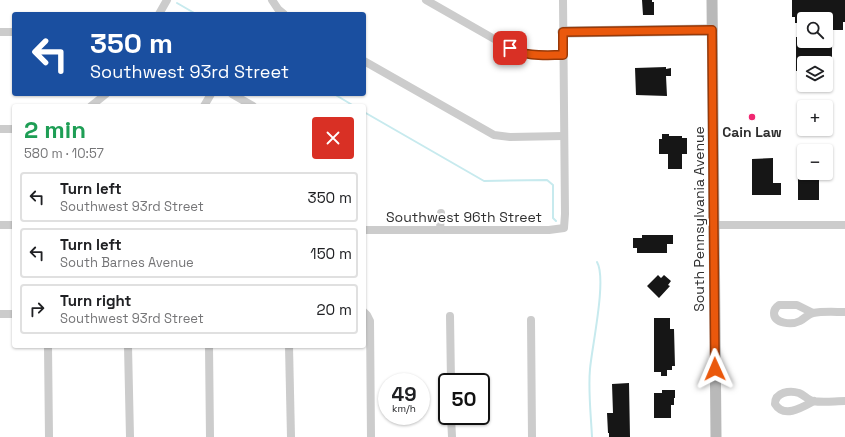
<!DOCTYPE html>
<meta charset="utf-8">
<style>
:root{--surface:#fff;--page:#f6f6f6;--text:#202124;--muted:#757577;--line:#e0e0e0}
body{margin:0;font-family:"Space Grotesk",sans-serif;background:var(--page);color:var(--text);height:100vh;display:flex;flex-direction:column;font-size:15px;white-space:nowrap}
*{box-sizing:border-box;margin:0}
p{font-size:13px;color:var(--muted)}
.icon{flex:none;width:22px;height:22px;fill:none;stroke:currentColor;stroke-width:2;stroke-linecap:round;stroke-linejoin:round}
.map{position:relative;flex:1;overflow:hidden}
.details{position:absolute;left:12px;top:104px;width:354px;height:244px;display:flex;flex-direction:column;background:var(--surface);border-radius:4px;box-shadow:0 1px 3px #0004}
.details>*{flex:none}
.banner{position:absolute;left:12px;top:12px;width:354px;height:84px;border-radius:4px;box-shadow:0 1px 3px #0004;background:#1a4fa0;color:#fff;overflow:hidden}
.tools{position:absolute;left:797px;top:12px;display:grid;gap:8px}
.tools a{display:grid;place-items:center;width:36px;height:36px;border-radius:4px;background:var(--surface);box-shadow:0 1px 3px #0004;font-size:20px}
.speed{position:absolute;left:378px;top:373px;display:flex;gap:8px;font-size:20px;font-weight:700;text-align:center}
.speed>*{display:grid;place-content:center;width:52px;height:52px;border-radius:50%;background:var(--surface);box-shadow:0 1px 3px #0004;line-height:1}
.speed small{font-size:10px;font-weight:400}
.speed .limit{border:2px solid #111;border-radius:6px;background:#fff;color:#111}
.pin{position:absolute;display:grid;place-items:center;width:34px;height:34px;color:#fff;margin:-17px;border-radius:8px;box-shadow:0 2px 6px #0006}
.me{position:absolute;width:44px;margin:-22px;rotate:359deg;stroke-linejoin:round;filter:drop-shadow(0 0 3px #0008)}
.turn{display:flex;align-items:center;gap:14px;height:84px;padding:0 12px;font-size:18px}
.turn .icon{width:52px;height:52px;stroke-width:2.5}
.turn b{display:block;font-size:28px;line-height:34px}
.round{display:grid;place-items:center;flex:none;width:42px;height:42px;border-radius:4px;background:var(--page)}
.overview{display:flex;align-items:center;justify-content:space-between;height:68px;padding:0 12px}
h1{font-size:24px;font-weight:600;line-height:30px;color:#1e9e55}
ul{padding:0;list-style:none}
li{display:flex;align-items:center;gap:12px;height:50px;margin:0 8px 6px;padding:0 4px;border:2px solid var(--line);border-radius:4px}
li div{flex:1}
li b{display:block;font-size:15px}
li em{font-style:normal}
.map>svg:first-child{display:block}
</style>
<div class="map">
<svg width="845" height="437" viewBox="0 0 845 437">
<rect width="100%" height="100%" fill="#fff"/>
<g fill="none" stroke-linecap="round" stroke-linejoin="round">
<g stroke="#c7eaee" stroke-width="2">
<path d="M177,3L196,14"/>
<path d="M334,94L354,106"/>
<path d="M364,112L484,181L547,180L553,185V218L556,221"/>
<path d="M592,437C591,416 588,390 590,369C592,346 607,279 597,262"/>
</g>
</g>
<g fill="#161616">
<path d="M642,0H652V2H654V15H643Z"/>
<path d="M792,0H845V22H843V30H832V65H826V63H804V71H796V37H804V41H826V19H804V23H795V17H792Z"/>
<path d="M666,67V69L671,68V76H666L667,96L636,95L635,68Z"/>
<path d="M662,134H669V136H682V138H687V154H682V169H668V154H659V139H662Z"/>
<path d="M773,158V183H781V195H752V159Z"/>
<path d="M806,173L819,174V200H798V175H806Z"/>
<path d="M642,235H673V244H667V253H637V248H633V238H642Z"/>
<path d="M658,275L661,278L664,275L671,281L668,285L670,286L659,298L647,286Z"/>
<path d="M654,318H670V329H674L675,366H672V370H667V376H661V372H654Z"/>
<path d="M629,383L630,437H609V433H608L607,413H613L612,384Z"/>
<path d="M662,390H675V398H674V405H671V418H654V393H662Z"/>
</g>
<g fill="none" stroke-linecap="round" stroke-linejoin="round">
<g stroke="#ccc" stroke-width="8">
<path d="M272,0L278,9L284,14"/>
<path d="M426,0L517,52L535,55H563"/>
<path d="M159,14L167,0"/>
<path d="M0,32H14"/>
<path d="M364,61L494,135L510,137L564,136"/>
<path d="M232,94L253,106"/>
<path d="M91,106L106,94"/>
<path d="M204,106L211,94"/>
<path d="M0,129H14"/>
<path d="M0,225H14"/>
<path d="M714,225H845"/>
<path d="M364,230H549L564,228L565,214L563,0"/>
<path d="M440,230L441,213"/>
<path d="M364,312L367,315L370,321L371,437"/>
<path d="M813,313L797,305H779C776,307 774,309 774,313C774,324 792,325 800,321C804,319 808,314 813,313C823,311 835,312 845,312"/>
<path d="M0,314H14"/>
<path d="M450,316L451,382"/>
<path d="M531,320L532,437"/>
<path d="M48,346L49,437"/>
<path d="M128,346L130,437"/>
<path d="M209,346L210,437"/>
<path d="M289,346L291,437"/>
<path d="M814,401C803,407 784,419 775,404C775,392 790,390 799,393C804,395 808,400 813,401C823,403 835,401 845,401"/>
<path d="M451,416L452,437"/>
</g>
<g stroke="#b9b9b9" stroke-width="11">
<path d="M712,0L716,437"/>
<path d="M563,32L712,30"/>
</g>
</g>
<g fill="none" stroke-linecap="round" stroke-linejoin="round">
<g stroke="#983908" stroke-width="10">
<path id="route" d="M510,48C526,57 545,55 563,55V32L712,30L715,369"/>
</g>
<use href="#route" stroke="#ea580c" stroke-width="7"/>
</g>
<circle fill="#f02771" stroke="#fff" stroke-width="1.5" cx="752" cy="117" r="4"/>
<g text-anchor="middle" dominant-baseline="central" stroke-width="4" stroke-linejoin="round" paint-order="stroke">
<g font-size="14" font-weight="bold" fill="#2f2f2f" stroke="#fff">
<text x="752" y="132">Cain Law</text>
</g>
<g font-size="14" fill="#2f2f2f" stroke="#fff">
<text x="464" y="217">Southwest 96th Street</text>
<text transform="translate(699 219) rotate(-90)">South Pennsylvania Avenue</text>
</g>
</g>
</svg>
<div class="tools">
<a><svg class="icon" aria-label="search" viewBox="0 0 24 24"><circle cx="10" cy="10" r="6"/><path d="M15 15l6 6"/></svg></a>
<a><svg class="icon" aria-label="layers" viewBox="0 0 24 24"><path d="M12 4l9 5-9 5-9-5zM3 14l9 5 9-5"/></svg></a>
<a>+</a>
<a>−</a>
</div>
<div class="speed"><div>49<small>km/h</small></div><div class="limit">50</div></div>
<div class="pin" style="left:510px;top:48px;background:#d93025"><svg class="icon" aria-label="arrive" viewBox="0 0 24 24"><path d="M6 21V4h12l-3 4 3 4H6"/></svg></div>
<svg class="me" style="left:715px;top:369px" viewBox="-20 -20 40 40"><path d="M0-17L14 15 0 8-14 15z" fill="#ea580c" stroke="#fff" stroke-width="4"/></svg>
<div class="banner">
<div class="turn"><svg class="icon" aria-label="left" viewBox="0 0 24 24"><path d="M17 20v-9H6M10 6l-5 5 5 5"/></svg><div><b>350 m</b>Southwest 93rd Street</div></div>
</div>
<section class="details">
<div class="overview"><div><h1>2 min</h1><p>580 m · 10:57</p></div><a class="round" style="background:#d93025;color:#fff"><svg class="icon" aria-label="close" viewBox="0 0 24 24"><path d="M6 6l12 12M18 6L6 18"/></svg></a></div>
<ul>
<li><svg class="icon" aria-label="left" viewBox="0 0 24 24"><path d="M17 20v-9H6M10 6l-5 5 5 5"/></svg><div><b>Turn left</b><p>Southwest 93rd Street</p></div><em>350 m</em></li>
<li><svg class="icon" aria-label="left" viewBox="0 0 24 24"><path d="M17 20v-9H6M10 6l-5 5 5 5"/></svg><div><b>Turn left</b><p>South Barnes Avenue</p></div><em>150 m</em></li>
<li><svg class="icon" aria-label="right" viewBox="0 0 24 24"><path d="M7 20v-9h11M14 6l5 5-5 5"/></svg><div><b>Turn right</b><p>Southwest 93rd Street</p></div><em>20 m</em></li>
</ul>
</section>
</div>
